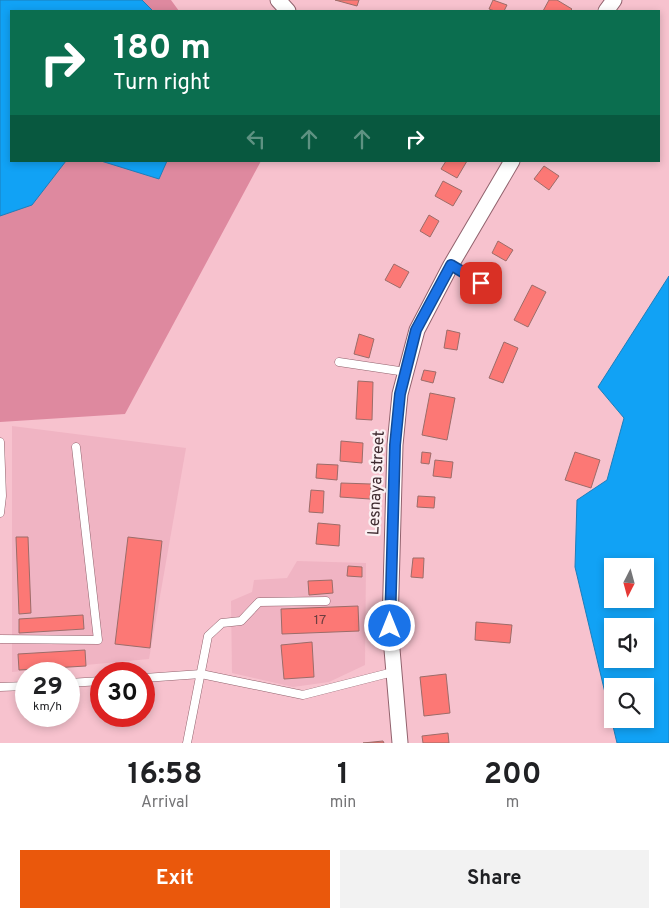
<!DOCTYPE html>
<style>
:root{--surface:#fff;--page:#f2f2f2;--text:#202124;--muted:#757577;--accent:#ea580c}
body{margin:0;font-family:Overpass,sans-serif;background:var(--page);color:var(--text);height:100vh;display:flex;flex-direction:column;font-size:19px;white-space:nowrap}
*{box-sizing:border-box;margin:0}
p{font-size:16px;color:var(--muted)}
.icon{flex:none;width:28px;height:28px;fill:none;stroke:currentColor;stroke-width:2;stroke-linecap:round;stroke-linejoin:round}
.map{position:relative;height:743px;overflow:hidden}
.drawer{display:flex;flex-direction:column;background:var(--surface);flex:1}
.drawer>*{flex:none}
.hud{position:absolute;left:10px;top:10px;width:650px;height:152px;border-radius:0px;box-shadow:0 2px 8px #0003;background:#0b6e4f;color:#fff;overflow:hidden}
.needle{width:32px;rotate:186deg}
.controls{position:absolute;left:604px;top:558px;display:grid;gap:10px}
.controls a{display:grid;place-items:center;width:50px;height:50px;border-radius:0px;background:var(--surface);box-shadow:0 2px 8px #0003;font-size:25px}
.speed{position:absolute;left:15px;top:662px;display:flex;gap:10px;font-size:25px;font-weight:700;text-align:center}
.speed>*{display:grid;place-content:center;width:65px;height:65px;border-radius:50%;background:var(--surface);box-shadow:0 2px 8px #0003;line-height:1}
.speed small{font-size:12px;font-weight:400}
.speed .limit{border:8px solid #d22;background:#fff;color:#111}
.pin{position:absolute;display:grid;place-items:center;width:42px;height:42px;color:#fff;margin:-21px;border-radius:10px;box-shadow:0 2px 8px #0006}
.me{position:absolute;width:55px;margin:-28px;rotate:0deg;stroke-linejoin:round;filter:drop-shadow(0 0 4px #0008)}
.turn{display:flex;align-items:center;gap:18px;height:105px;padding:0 20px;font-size:22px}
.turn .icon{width:65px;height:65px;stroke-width:2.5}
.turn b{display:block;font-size:35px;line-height:42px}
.lanes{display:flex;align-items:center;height:48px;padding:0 20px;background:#0003;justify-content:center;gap:25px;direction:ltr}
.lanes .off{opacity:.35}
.eta{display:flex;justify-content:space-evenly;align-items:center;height:85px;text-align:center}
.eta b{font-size:30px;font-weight:700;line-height:35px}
.primary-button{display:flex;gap:10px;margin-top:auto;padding:10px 20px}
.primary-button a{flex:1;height:58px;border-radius:0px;background:var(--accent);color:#fff;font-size:20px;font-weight:700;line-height:58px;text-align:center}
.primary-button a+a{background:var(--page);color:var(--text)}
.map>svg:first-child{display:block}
</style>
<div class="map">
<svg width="669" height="743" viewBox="0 0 669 743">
<rect width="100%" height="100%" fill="#f7c2ce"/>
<g fill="#f0b4c3">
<path d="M12,426L186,448L149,659L12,672Z"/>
<path d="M297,561L366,563L365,665L329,682L293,687L232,673L231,601L252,592L254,580L287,578Z"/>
</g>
<path fill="#de899f" d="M0,0H171L179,11H11V161H261L125,414L0,422Z"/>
<g fill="#11a2f5" stroke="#1e7eba" fill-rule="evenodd">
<path d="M0,0H142L153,11H11V161H66L32,205L0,216Z"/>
<path d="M101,161H167L159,179Z"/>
<path d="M669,276V743H617L575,567L577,500L607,480L624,418L598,387ZM612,566H645V599H612ZM612,626H645V659H612ZM612,686H645V719H612Z"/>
</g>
<g fill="#fc7875" stroke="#9c6c69">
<path d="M335,0H359L357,6Z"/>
<path d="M493,0L507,5L504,11H495L489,9Z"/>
<path d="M549,0H557L572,9L570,11H543Z"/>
<path d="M446,161H467L457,178L441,169Z"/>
<path d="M544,166L559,176L549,190L534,179Z"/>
<path d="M443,181L462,191L453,206L435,196Z"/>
<path d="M429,215L439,221L430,237L420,231Z"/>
<path d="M498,241L513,250L506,261L492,253Z"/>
<path d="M394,264L409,272L400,288L385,280Z"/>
<path d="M532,285L546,292L528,327L514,320Z"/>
<path d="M447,330L460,333L457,350L444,348Z"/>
<path d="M359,334L374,339L369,358L354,354Z"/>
<path d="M504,342L518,348L503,383L489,378Z"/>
<path d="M424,370L436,372L433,383L421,380Z"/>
<path d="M358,381L373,382L372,420L356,419Z"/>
<path d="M430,393L455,398L447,440L422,435Z"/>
<path d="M341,441L363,443L362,463L340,461Z"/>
<path d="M422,452L431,453L429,464L421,463Z"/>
<path d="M575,452L600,460L591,488L565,480Z"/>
<path d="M435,460L453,462L451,478L433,476Z"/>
<path d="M317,464L338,465L337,480L316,478Z"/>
<path d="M341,483L371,484L370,499L340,497Z"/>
<path d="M311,490L324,491L323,513L309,512Z"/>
<path d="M418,496L435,497L434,508L417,507Z"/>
<path d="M318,523L340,525L339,546L316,544Z"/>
<path d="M16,537H28L31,613L19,614Z"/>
<path d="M128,537L162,541L150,648L115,644Z"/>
<path d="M413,558H424L423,578L411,577Z"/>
<path d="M348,566L362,567V577L347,576Z"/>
<path d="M332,580L333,593L309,595L308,581Z"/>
<path d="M358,606L359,631L282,634L281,609Z"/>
<path d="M83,615L84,629L19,633V619Z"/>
<path d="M476,622L512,625L510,643L475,640Z"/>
<path d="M312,642L314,677L284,679L281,645Z"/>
<path d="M85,650L86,666L19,670L18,654Z"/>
<path d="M446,674L450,713L424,716L420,677Z"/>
<path d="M448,733L449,743H423L422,736Z"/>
<path d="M383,741L384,743H363Z"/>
</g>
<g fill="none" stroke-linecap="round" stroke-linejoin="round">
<g stroke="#91626d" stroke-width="9">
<g id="service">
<path d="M451,265L481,283"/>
<path d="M339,362L406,372"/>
<path d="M0,513L2,496L0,442"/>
<path d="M0,639L98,640L76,447"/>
<path d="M144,678L201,674L303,695L393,672"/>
<path d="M69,683L101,681"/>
<path d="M0,687L26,686"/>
<path d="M187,743L208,636L222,623L241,621L259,602L326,601"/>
</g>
</g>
<g stroke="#91626d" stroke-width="17">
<g id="minor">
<path d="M278,0L288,11"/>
<path d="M606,11L614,0"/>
<path d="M400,743L390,626L395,445L400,394L417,330L451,265L512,161"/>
</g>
</g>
<use href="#service" stroke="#fff" stroke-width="8"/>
<use href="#minor" stroke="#fff" stroke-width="15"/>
</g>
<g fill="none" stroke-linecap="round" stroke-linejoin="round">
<g stroke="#114b97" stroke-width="12">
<path id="route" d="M390,626L395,445L400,394L416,330L451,265L481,283"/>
</g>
<use href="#route" stroke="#1a73e8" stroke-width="9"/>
</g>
<g text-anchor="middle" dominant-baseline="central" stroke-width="4.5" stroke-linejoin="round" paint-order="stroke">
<g font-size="14" fill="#6e3e40">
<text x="320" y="620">17</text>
</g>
<g font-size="16" fill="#3e2a2f" stroke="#fbf0f2">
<text transform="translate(377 483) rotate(-87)">Lesnaya street</text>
</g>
</g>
</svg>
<div class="controls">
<a><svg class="needle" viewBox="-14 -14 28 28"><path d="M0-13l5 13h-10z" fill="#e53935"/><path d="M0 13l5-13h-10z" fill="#757577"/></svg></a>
<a><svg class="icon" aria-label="sound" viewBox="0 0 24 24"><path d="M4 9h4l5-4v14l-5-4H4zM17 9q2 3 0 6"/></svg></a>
<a><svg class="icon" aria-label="search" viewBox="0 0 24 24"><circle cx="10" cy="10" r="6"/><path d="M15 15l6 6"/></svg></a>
</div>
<div class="speed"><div>29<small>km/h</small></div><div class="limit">30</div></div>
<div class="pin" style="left:481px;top:283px;background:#d93025"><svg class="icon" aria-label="arrive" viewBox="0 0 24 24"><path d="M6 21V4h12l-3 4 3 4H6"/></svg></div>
<svg class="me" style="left:390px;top:626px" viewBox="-20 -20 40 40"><circle r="17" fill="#1a73e8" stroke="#fff" stroke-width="3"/><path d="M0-11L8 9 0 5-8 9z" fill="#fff"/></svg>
<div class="hud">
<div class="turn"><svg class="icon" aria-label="right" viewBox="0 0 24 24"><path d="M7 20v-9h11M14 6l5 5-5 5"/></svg><div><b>180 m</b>Turn right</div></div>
<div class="lanes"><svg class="icon off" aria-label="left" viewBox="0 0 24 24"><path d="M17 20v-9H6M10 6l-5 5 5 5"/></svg><svg class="icon off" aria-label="ahead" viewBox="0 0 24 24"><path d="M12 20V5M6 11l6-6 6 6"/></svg><svg class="icon off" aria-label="ahead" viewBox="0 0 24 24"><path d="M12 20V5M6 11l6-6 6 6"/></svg><svg class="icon" aria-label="right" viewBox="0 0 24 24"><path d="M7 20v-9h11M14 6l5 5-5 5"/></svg></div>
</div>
</div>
<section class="drawer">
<div class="eta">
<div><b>16:58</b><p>Arrival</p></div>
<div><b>1</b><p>min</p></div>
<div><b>200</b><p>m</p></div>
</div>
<div class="primary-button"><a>Exit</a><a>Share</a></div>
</section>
